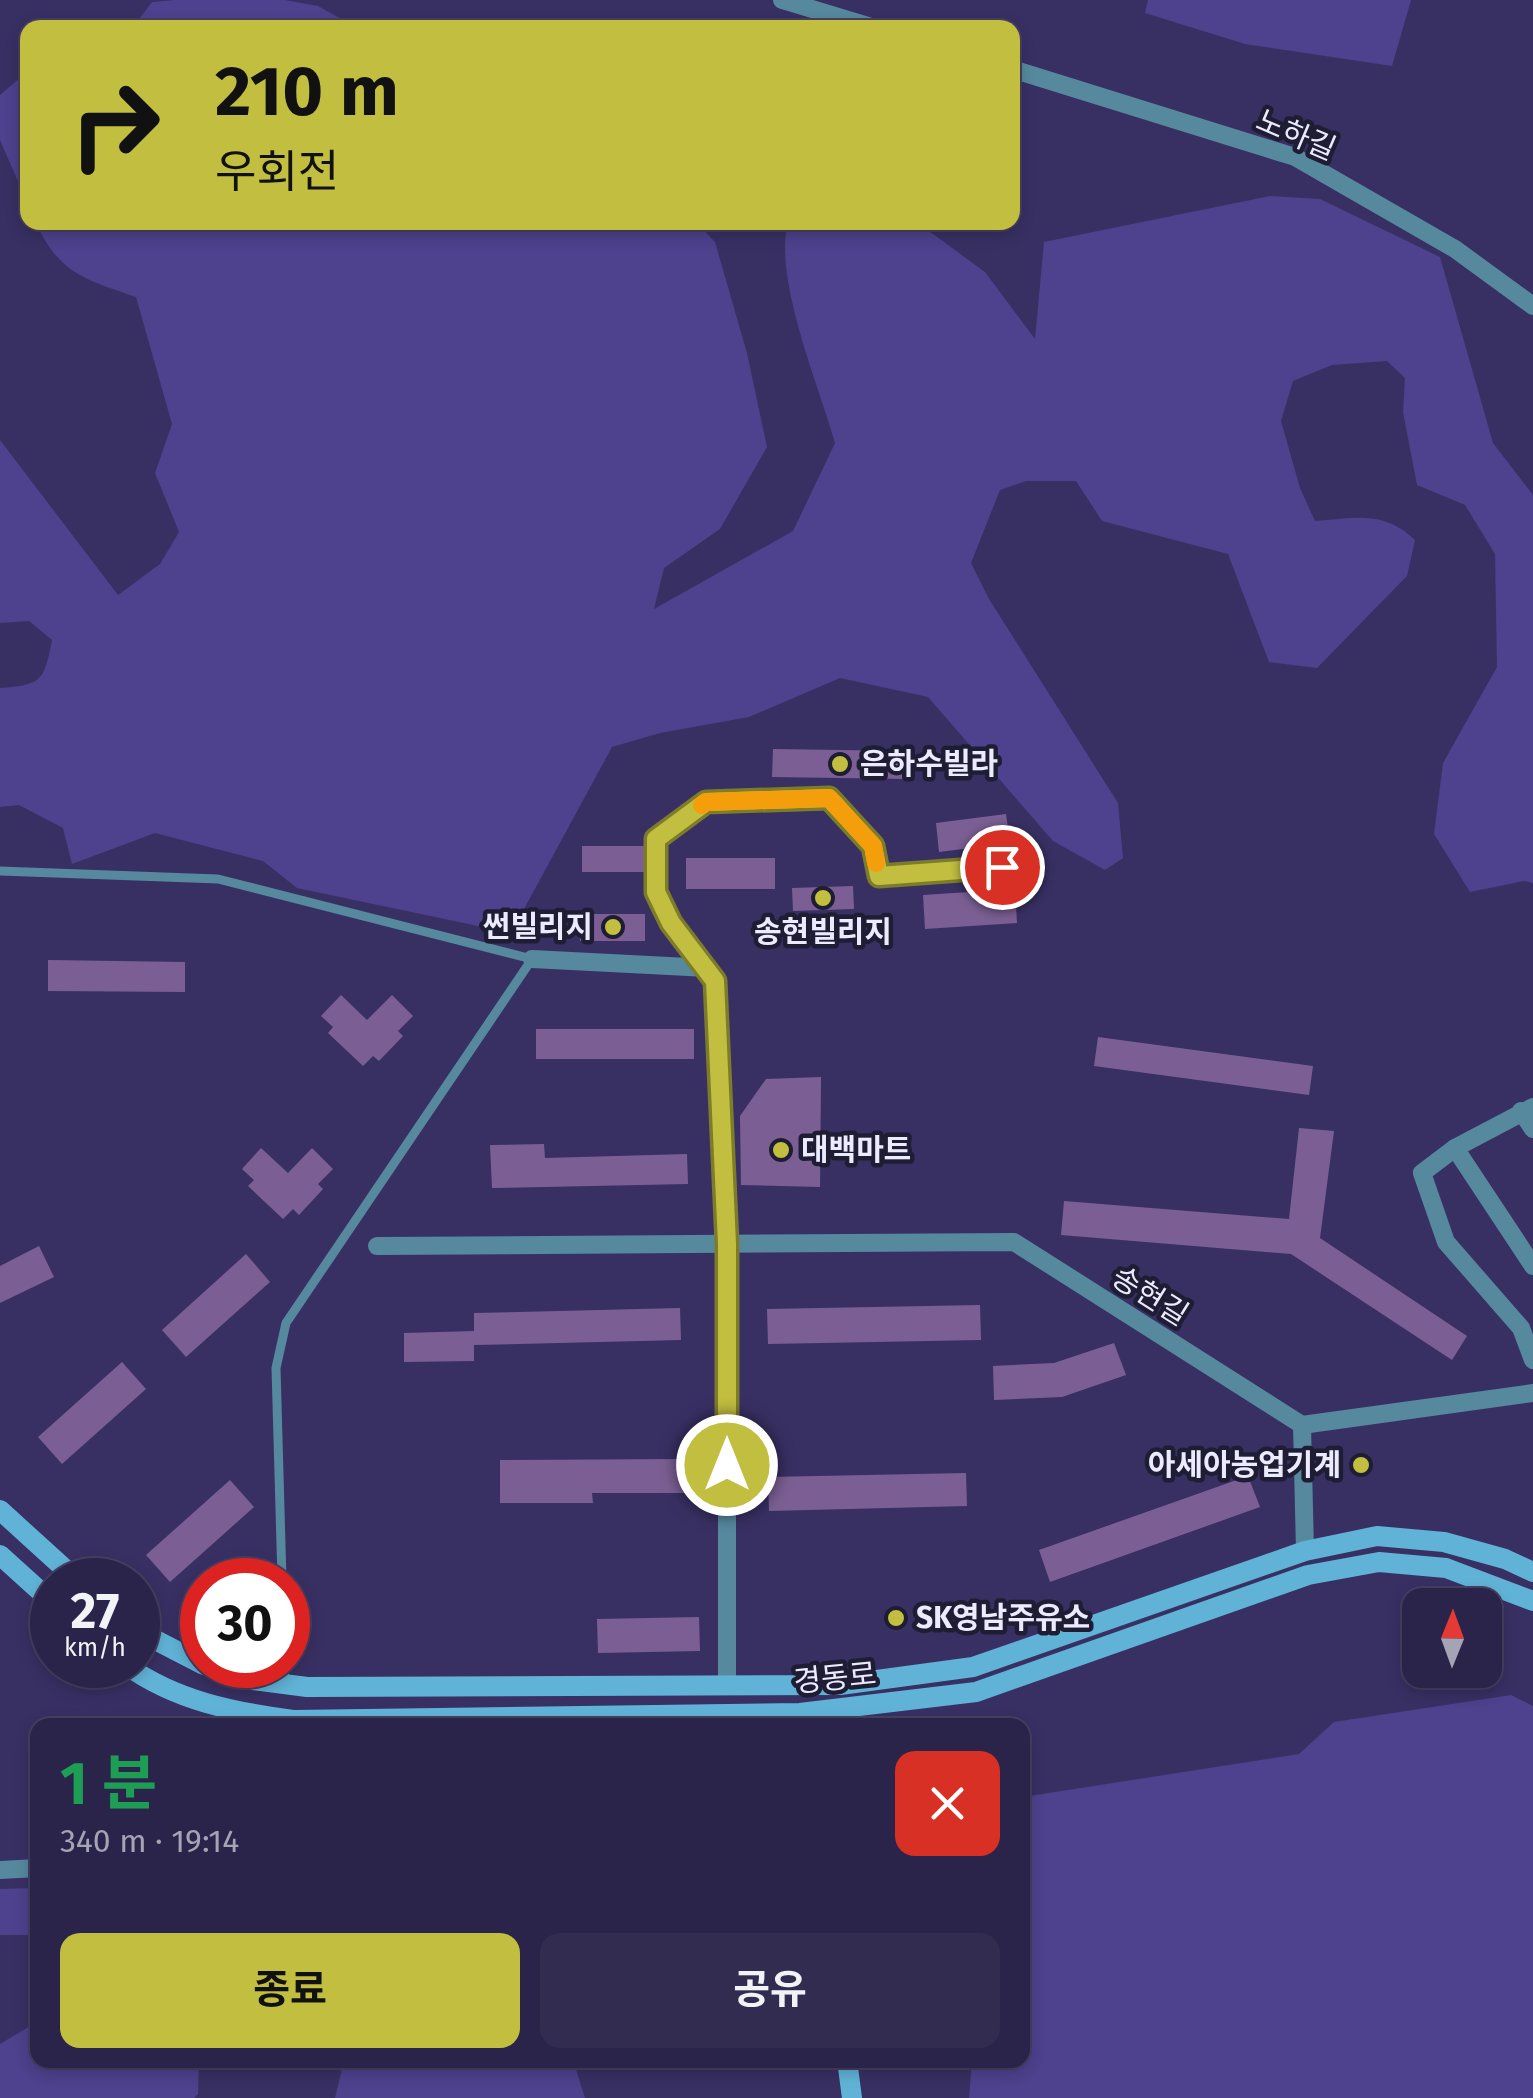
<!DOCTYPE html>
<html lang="ko">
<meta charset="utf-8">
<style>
:root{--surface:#2a244a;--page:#322c51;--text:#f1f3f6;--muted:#a5a4b5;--line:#464162;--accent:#c1be40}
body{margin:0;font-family:"Fira Sans","Noto Sans KR",sans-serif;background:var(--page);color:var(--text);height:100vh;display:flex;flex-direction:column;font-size:38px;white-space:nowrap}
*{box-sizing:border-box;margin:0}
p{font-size:32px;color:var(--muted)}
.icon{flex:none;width:55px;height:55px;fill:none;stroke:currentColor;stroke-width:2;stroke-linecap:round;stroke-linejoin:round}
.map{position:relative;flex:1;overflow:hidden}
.sheet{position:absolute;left:30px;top:1718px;width:1000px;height:350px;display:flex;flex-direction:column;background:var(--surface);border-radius:20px;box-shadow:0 5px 15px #0003,0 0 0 2px var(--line)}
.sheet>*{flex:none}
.guide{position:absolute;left:20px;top:20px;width:1000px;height:210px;border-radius:20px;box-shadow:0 5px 15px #0003,0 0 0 2px var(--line);background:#c1be40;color:#111;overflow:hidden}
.needle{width:65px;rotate:1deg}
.buttons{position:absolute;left:1402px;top:1588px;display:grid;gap:20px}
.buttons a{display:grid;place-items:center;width:100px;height:100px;border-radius:20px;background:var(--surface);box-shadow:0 5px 15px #0003,0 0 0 2px var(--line);font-size:50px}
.speed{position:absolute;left:30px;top:1558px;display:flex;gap:20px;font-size:50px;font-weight:700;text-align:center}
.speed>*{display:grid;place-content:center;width:130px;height:130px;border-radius:50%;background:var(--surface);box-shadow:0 5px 15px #0003,0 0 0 2px var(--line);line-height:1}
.speed small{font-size:25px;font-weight:400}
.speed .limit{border:15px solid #d22;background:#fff;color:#111}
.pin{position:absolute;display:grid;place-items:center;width:85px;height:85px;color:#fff;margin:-42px;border:5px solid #fff;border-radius:50%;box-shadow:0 2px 10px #0007}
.me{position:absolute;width:110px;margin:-55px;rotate:0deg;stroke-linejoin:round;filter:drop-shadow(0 0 8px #0008)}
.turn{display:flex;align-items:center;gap:35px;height:210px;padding:0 30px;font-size:45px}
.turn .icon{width:130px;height:130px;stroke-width:2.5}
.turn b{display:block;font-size:70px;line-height:85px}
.round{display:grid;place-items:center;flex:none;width:105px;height:105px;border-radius:20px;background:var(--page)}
.summary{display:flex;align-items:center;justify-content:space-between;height:170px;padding:0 30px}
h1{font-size:60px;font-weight:700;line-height:75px;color:#1e9e55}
.action{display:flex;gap:20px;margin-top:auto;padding:20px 30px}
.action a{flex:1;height:115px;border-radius:20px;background:var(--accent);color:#111;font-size:40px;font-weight:700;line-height:115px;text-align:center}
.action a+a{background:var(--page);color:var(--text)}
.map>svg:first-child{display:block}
</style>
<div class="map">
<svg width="1533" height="2098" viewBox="0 0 1533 2098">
<rect width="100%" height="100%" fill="#383063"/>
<g fill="#4e418d">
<path d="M175,0H285L318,6L356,27H133L152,2Z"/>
<path d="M1148,0H1411L1392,66L1245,44L1145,13Z"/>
<path d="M27,72V202L0,140V95Z"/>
<path d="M1270,196L1320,199L1440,257L1493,443L1533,495V883L1524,881L1470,892L1434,834L1443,763L1497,667L1495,554L1465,505L1417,485L1403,412L1405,378L1387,361L1332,365L1293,381L1281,421L1300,488L1315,521C1354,518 1384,510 1415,540L1407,576L1317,668L1269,662L1228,554L1102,521L1076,481H1026L1000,490L971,563L989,599L1118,803L1123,858L1105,870L1053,841L928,697L840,678L749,717L660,733L612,747L511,933L297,888L263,861L155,833L72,864L63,828L19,805L0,807V688C43,685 44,680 52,640L29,621L0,623V440L118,595L160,564L179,532L155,473L172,424L136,297C87,280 59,274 36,223H697L715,242L747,353L767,447L720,529L664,568L654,609L793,531L835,443C819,386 773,278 788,223H918L985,272L1035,339L1044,242Z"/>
<path d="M1511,1695L1533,1706V2098H969L972,2060H1022L1023,1797L1299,1754L1334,1722Z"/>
<path d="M37,1888V1935H0V1889Z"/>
<path d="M37,2022L38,2060H199L198,2094L194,2098H0V2044Z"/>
<path d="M344,2060H573L585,2098H335Z"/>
</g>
<g fill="#7b5f94">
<path d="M773,749L909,751L908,779L772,777Z"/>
<path d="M1006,814L1010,843L939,852L936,823Z"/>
<rect x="582" y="846" width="65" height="26"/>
<rect x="686" y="858" width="89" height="31"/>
<path d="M853,886L854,909L793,911L792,888Z"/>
<path d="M1015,889L1017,923L925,929L923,895Z"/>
<rect x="580" y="914" width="65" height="27"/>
<path d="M48,960L185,962V992L48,991Z"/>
<path d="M341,995L367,1020L392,995L413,1016L398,1031L403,1036L379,1061L373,1056L363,1066L328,1033L333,1027L321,1016Z"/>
<rect x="536" y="1029" width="158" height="30"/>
<path d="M1098,1037L1313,1066L1309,1095L1094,1066Z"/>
<path d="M821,1077L820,1187L741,1185L740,1116L766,1079Z"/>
<path d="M1299,1128L1334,1131L1320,1238L1467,1336L1452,1360L1291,1254L1061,1235L1064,1201L1289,1219Z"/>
<path d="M544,1144L545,1158L687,1154L688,1184L492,1188L490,1145Z"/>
<path d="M261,1148L288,1173L312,1148L333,1169L318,1184L323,1189L299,1215L293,1209L283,1219L248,1186L254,1180L242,1169Z"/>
<path d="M39,1246L54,1277L0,1303V1266Z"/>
<path d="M246,1254L270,1282L186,1357L162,1330Z"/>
<path d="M980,1305L981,1340L768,1344L767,1309Z"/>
<path d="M680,1308L681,1340L474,1345V1361L404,1362V1333L474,1331V1313Z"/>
<path d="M1114,1343L1126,1375L1062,1397L994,1400L993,1366L1054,1363Z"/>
<path d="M122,1362L146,1389L62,1464L38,1437Z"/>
<path d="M684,1459L685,1493H592L593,1503H500V1460Z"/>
<path d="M966,1473L967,1506L769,1511L768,1477Z"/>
<path d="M1248,1476L1260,1507L1050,1582L1039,1550Z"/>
<path d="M230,1480L254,1507L170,1582L146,1555Z"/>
<path d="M699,1617L700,1651L598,1653L597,1619Z"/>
</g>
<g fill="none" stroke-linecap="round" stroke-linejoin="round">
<g stroke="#56889e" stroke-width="9">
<path d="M0,871L218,879L532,959L286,1323L276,1368L282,1580"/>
<path d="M284,1665L285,1683"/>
</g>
<g stroke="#56889e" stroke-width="18">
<path d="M782,0L875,28"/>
<path d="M1012,69L1295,157L1455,249L1533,306"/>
<path d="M532,959L708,968L715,981L727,1243V1686"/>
<path d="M708,968L671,923L655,892L656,839L706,802L829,798L873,846L879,876L1002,867"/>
<path d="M1533,1107L1455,1148L1422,1173L1446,1242L1521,1328L1533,1360"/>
<path d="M1521,1111L1533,1129"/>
<path d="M1455,1148L1533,1266"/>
<path d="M377,1246L1014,1242L1302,1425L1533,1393"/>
<path d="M1302,1425L1305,1551"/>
<path d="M0,1870L38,1868"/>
</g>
<g stroke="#60b3d7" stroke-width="20">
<path d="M0,1510L77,1580"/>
<path d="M0,1555L52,1602"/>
<path d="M138,1631L202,1664"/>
<path d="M126,1665C176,1701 234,1712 293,1720L800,1713L976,1692L1308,1575L1379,1562L1446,1568L1533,1601"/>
<path d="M204,1665L253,1680L307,1687L840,1685L973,1667L1305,1551L1377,1536L1444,1542L1505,1559L1533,1572"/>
<path d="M847,2060L852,2098"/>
</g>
</g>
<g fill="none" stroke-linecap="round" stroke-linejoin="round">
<g stroke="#7d7c2a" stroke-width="25">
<path id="route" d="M727,1465V1244L715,981L671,923L656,892V839L706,802L829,798L873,846L879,876L1002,867"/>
</g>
<use href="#route" stroke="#c1be40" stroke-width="18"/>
<path stroke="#f59e0b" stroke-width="18" d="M702,805L706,802L829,798L873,846L876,863"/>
</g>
<g fill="#c1be40" stroke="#1f1d34" stroke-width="4">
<circle cx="840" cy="764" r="10"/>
<circle cx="823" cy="898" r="10"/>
<circle cx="613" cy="927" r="10"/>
<circle cx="781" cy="1150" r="10"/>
<circle cx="1361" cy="1465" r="10"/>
<circle cx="896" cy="1618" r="10"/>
</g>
<g text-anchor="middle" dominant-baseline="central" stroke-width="9" stroke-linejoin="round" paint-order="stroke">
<g font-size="30" fill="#ecebfe" stroke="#1f1d34">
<text transform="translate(1296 135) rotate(23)">노하길</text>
<text transform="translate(1150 1296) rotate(32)">송현길</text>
<text transform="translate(835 1678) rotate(-6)">경동로</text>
</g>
<g font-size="30" font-weight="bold" fill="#ecebfe" stroke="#1f1d34" text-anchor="start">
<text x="860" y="764">은하수빌라</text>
<text x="593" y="927" text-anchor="end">썬빌리지</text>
<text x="823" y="932" text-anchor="middle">송현빌리지</text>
<text x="801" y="1150">대백마트</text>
<text x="1341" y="1465" text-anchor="end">아세아농업기계</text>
<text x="916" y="1618">SK영남주유소</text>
</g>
</g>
</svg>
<div class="buttons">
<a><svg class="needle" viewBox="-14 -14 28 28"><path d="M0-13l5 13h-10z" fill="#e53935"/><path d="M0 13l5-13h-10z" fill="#a5a4b5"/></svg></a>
</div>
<div class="speed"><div>27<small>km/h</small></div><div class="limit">30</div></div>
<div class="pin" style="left:1002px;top:867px;background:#d93025"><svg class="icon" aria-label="arrive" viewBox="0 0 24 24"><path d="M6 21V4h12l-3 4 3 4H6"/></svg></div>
<svg class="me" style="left:727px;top:1465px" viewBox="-20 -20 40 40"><circle r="17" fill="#c1be40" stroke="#fff" stroke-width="3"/><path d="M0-11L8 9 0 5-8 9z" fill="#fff"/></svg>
<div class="guide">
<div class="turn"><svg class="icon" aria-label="right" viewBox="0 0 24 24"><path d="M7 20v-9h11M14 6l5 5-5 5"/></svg><div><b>210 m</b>우회전</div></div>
</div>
<section class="sheet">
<div class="summary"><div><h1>1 분</h1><p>340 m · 19:14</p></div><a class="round" style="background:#d93025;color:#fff"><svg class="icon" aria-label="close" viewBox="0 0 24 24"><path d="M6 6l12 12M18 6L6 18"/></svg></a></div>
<div class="action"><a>종료</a><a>공유</a></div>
</section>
</div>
